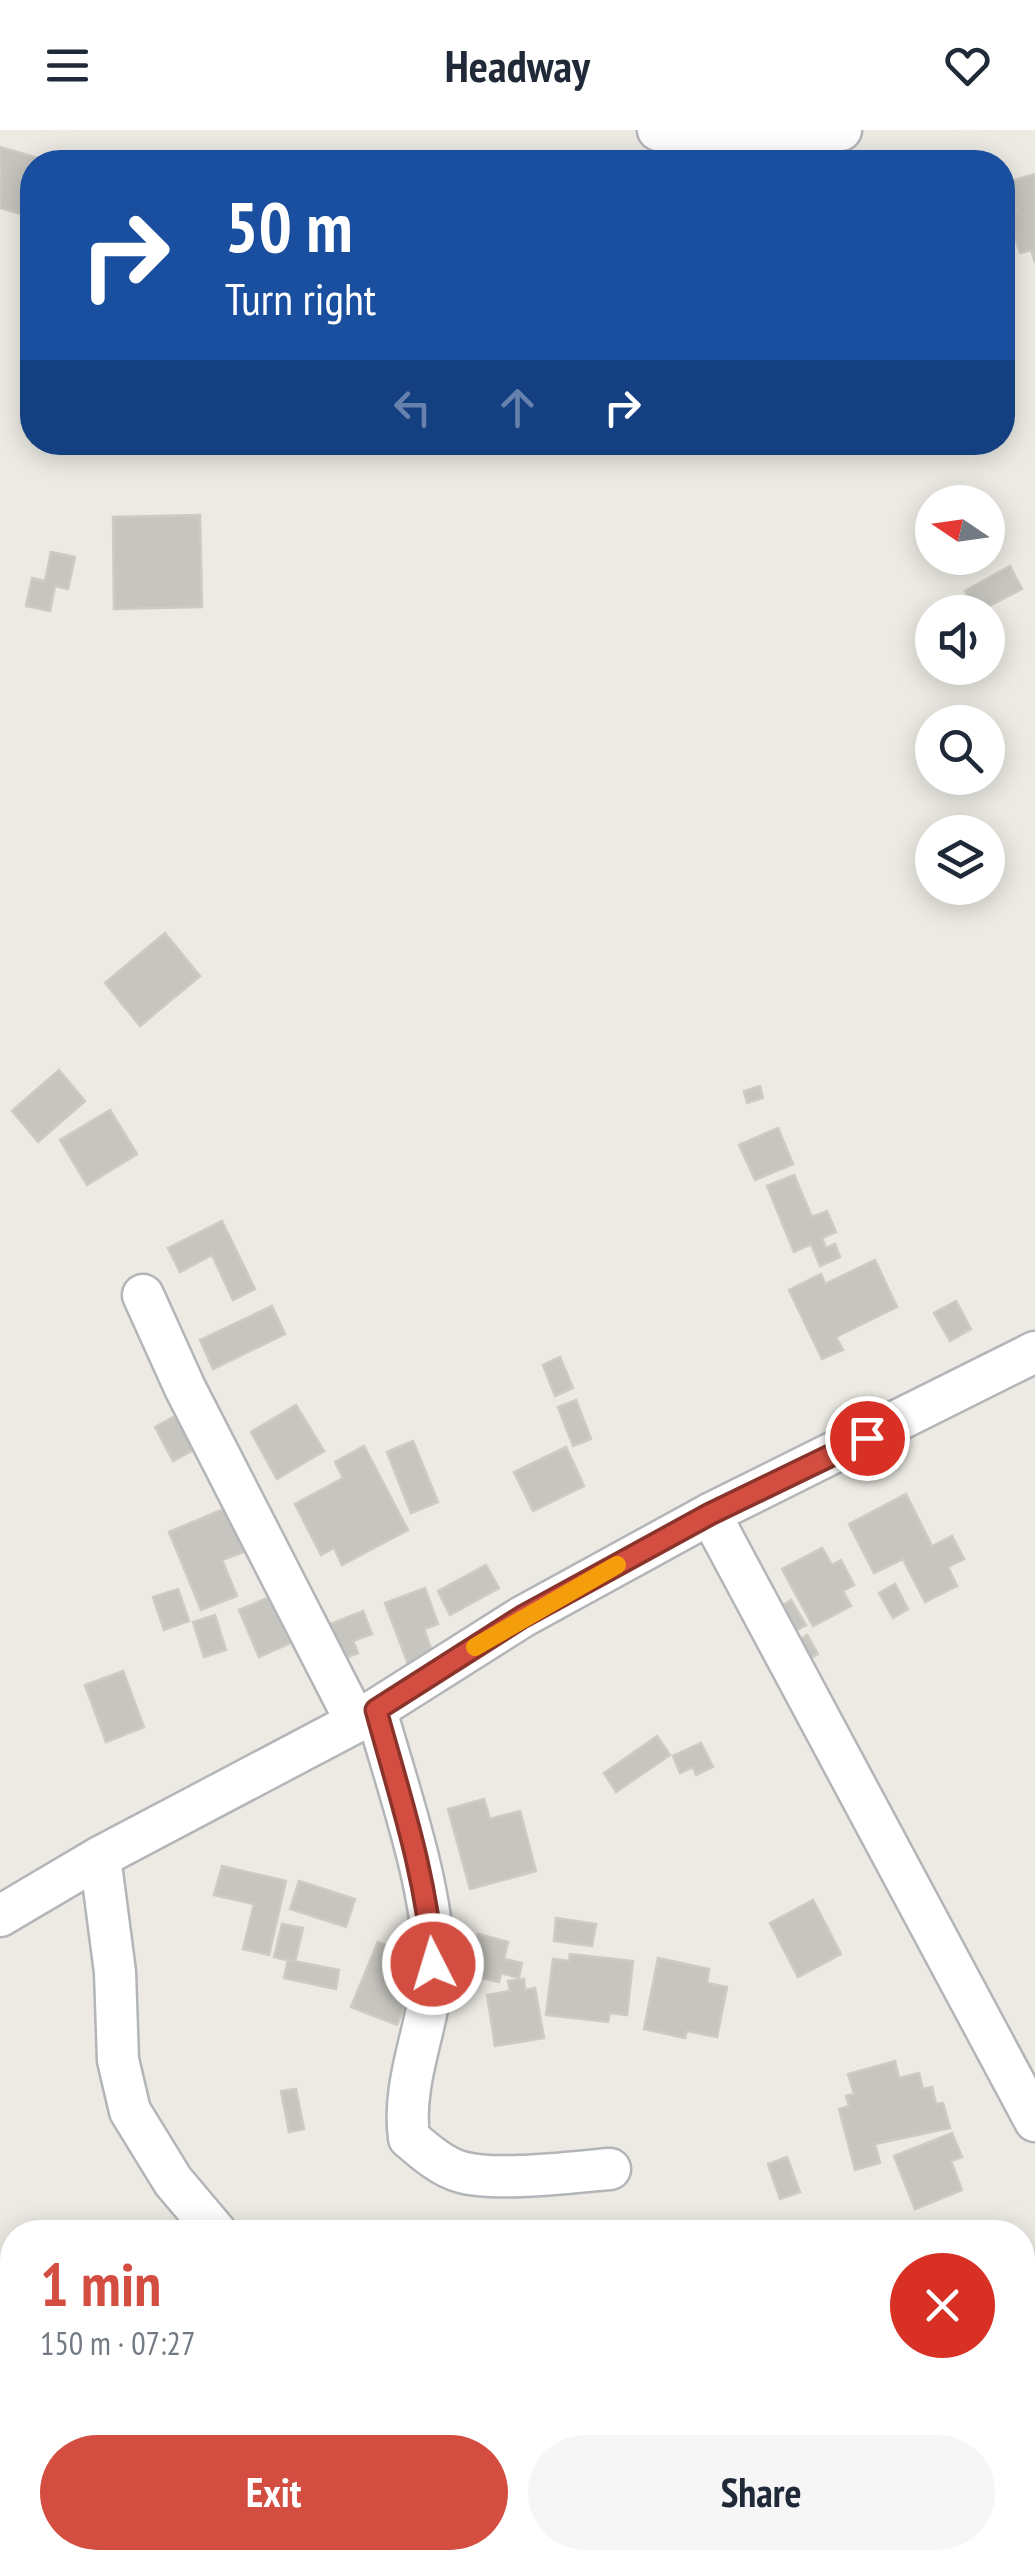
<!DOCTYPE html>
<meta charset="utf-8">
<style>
:root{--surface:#fff;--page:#f6f6f7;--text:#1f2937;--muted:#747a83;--accent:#d34e41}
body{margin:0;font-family:"PT Sans Narrow",sans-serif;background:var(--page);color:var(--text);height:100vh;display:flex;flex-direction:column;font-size:38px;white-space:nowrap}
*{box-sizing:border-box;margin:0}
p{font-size:32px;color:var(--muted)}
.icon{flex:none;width:55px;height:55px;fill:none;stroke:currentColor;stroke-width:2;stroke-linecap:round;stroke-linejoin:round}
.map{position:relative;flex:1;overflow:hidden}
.details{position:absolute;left:0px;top:2090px;width:1035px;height:350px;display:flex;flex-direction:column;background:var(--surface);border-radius:40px 40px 0 0;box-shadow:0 5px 25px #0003}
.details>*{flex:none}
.hud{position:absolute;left:20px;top:20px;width:995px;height:305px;border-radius:40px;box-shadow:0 5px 25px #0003;background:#1a4fa0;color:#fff;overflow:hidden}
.needle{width:65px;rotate:283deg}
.fabs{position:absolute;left:915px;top:355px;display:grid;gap:20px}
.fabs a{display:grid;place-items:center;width:90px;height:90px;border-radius:50%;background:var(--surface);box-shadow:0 5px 25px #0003;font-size:50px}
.pin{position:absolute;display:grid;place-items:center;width:85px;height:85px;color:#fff;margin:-42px;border:5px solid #fff;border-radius:50%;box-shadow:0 2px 10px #0007}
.me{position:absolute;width:110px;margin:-55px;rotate:355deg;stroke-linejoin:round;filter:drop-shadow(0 0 8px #0008)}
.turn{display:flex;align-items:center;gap:35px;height:210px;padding:0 40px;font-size:45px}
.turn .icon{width:130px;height:130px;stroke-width:2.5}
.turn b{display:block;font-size:70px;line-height:85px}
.lanes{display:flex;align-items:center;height:95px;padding:0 40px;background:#0003;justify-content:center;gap:50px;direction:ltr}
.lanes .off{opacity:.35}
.round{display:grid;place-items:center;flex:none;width:105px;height:105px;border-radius:52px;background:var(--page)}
.head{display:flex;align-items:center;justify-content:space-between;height:170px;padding:0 40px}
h1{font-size:60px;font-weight:700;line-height:75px;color:var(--accent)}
.primary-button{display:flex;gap:20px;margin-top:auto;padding:20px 40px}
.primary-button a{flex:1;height:115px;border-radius:60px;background:var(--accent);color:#fff;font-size:40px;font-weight:700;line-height:115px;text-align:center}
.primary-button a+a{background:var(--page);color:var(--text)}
header{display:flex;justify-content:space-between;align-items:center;height:130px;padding:0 40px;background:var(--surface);font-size:45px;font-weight:700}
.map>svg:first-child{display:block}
</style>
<header><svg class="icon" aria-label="menu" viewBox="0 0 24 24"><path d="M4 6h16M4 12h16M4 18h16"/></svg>Headway<svg class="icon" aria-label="heart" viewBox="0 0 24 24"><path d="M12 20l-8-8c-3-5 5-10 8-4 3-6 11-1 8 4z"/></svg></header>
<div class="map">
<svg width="1035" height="2440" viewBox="0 0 1035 2440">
<rect width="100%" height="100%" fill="#eceae3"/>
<g fill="#c7c5bf" stroke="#cfcbc2" stroke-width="2.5">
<path d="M0,17L52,32H32V87L0,78Z"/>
<path d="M1035,44V132L1031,120L1020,123L1008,84L1017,81L1008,52Z"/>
<path d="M200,385L202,477L114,479L113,387Z"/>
<path d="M51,422L75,427L68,459L55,456L50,481L26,476L32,448L45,451Z"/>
<path d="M1010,436L1022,459L977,482L965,461Z"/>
<path d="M165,803L200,846L140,896L105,853Z"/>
<path d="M59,940L85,971L38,1012L12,981Z"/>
<path d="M760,956L763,968L747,973L744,961Z"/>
<path d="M110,980L137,1024L87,1055L60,1010Z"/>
<path d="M778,998L793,1034L755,1050L739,1015Z"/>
<path d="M794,1045L812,1087L827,1081L836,1102L822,1108L826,1118L835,1114L840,1127L820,1136L811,1114L794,1122L767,1056Z"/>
<path d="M222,1091L255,1159L233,1170L212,1125L180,1142L168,1118Z"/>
<path d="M875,1130L897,1177L836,1207L843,1220L822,1229L789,1160L821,1144L825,1154Z"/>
<path d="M956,1171L971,1199L950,1211L934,1183Z"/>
<path d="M272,1176L285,1204L213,1239L200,1210Z"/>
<path d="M560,1227L573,1258L555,1266L543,1235Z"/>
<path d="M576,1270L591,1309L573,1316L558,1277Z"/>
<path d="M296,1275L324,1321L277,1349L251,1302Z"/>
<path d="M183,1282L201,1316L173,1331L155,1297Z"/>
<path d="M413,1311L438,1372L411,1383L387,1322Z"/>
<path d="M364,1316L408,1400L342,1435L334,1418L321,1425L295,1374L343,1348L335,1332Z"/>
<path d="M566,1317L584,1356L533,1381L514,1342Z"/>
<path d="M906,1364L932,1416L952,1406L964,1429L948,1437L957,1456L925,1472L903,1429L874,1443L849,1394Z"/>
<path d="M231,1376L249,1420L222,1430L237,1466L201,1480L169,1402Z"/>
<path d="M822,1418L832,1435L841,1430L854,1455L843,1461L851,1476L813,1496L782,1439Z"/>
<path d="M486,1435L499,1458L450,1485L438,1461Z"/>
<path d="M895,1454L908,1479L893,1488L879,1463Z"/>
<path d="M425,1458L438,1494L424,1499L433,1524L408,1534L385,1473Z"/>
<path d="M178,1459L189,1491L164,1500L153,1467Z"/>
<path d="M270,1467L290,1513L259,1527L239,1480Z"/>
<path d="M791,1470L806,1495L790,1504L776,1480Z"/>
<path d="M363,1481L372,1504L353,1511L358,1523L333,1533L320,1498Z"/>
<path d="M215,1485L226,1520L204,1527L193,1492Z"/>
<path d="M807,1505L818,1524L806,1531L795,1513Z"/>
<path d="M123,1541L144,1597L106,1612L85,1555Z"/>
<path d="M657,1606L670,1625L616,1662L604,1643Z"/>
<path d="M701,1613L713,1637L696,1645L693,1637L680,1643L673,1626Z"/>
<path d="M484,1669L490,1689L520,1681L536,1741L470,1759L448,1679Z"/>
<path d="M222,1736L286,1751L269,1825L243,1819L254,1774L214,1765Z"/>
<path d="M299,1751L355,1769L346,1797L290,1779Z"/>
<path d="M813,1770L841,1824L798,1847L770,1793Z"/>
<path d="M556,1788L596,1794L592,1816L554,1811Z"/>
<path d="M282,1794L303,1798L295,1832L274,1827Z"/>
<path d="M478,1804L508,1812L504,1829L522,1833L519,1848L501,1843L499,1852L469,1845Z"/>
<path d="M378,1812L409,1825L401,1844L416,1850L397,1895L351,1877Z"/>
<path d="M570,1824L633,1831L627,1885L610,1883L608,1892L546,1885L553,1829L569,1831Z"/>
<path d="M658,1828L709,1839L707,1853L727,1857L717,1907L687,1901L685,1908L644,1899Z"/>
<path d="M288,1830L339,1840L336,1859L284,1848Z"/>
<path d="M524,1849L525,1860L535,1858L544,1908L495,1916L487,1865L510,1861L508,1851Z"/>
<path d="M895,1931L899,1948L919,1943L923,1959L932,1957L936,1974L943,1973L950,1998L875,2014L880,2033L855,2040L839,1979L849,1976L846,1966L854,1964L848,1944Z"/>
<path d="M296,1959L304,1999L289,2002L281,1961Z"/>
<path d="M952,2003L962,2027L951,2031L962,2060L915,2079L894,2026Z"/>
<path d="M787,2027L800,2062L780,2069L768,2034Z"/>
<path d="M199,2428H228L235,2440H174Z"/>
<path d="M315,2428H408L419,2440H319L311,2431Z"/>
<path d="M700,2428L706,2440H683L681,2436Z"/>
</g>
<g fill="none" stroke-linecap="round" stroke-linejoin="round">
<g stroke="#b3b5b8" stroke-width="45">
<g id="minor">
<path d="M658,0L717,18L841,0"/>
<path d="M143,1165L185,1258L356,1592"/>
<path d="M710,1384L1035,1991"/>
<path d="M376,1580C396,1653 435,1761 433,1834C431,1894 401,1949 409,2008C423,2020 442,2037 461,2042C496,2052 572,2042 610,2039"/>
<path d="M100,1727L115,1842L118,1930L130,1981L173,2051L216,2102"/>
<path d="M0,1786L100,1727L356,1592L522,1487L710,1384L1035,1222"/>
<path d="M0,2405L12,2423"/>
</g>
</g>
<g stroke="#9cc0a7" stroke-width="6" stroke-dasharray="10 5" stroke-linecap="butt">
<path d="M1022,2169L1035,2166"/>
<path d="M463,2428L473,2440"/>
</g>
<use href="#minor" stroke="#fff" stroke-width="40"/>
</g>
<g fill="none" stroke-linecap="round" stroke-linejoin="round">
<g stroke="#89332a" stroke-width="25">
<path id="route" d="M433,1834C427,1747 399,1664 376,1580L522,1487L710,1384L867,1308"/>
</g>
<use href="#route" stroke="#d34e41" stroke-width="18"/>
<path stroke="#f59e0b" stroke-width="18" d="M475,1517L617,1435"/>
</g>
</svg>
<div class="fabs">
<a><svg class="needle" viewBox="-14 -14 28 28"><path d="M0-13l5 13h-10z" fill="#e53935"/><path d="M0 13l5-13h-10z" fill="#747a83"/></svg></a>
<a><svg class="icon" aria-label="sound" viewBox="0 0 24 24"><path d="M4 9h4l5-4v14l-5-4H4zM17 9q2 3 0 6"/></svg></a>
<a><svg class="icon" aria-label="search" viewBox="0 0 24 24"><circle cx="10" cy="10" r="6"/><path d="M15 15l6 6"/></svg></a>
<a><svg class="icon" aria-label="layers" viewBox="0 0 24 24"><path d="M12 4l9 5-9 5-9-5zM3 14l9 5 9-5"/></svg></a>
</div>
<div class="pin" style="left:867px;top:1308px;background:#d93025"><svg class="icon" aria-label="arrive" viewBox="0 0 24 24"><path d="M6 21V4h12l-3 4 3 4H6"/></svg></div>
<svg class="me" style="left:433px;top:1834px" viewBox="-20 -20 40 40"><circle r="17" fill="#d34e41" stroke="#fff" stroke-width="3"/><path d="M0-11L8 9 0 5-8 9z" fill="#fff"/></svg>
<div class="hud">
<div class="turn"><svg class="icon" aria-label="right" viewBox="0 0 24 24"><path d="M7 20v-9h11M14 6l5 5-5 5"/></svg><div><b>50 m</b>Turn right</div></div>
<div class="lanes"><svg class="icon off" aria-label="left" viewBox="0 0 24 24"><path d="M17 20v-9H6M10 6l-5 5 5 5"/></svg><svg class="icon off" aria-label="ahead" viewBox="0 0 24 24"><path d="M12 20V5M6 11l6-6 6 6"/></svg><svg class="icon" aria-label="right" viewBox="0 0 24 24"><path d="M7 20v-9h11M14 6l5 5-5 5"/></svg></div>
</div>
<section class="details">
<div class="head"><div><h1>1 min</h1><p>150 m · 07:27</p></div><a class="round" style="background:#d93025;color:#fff"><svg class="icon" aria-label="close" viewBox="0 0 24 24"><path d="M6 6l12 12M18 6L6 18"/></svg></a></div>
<div class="primary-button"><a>Exit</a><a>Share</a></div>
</section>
</div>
